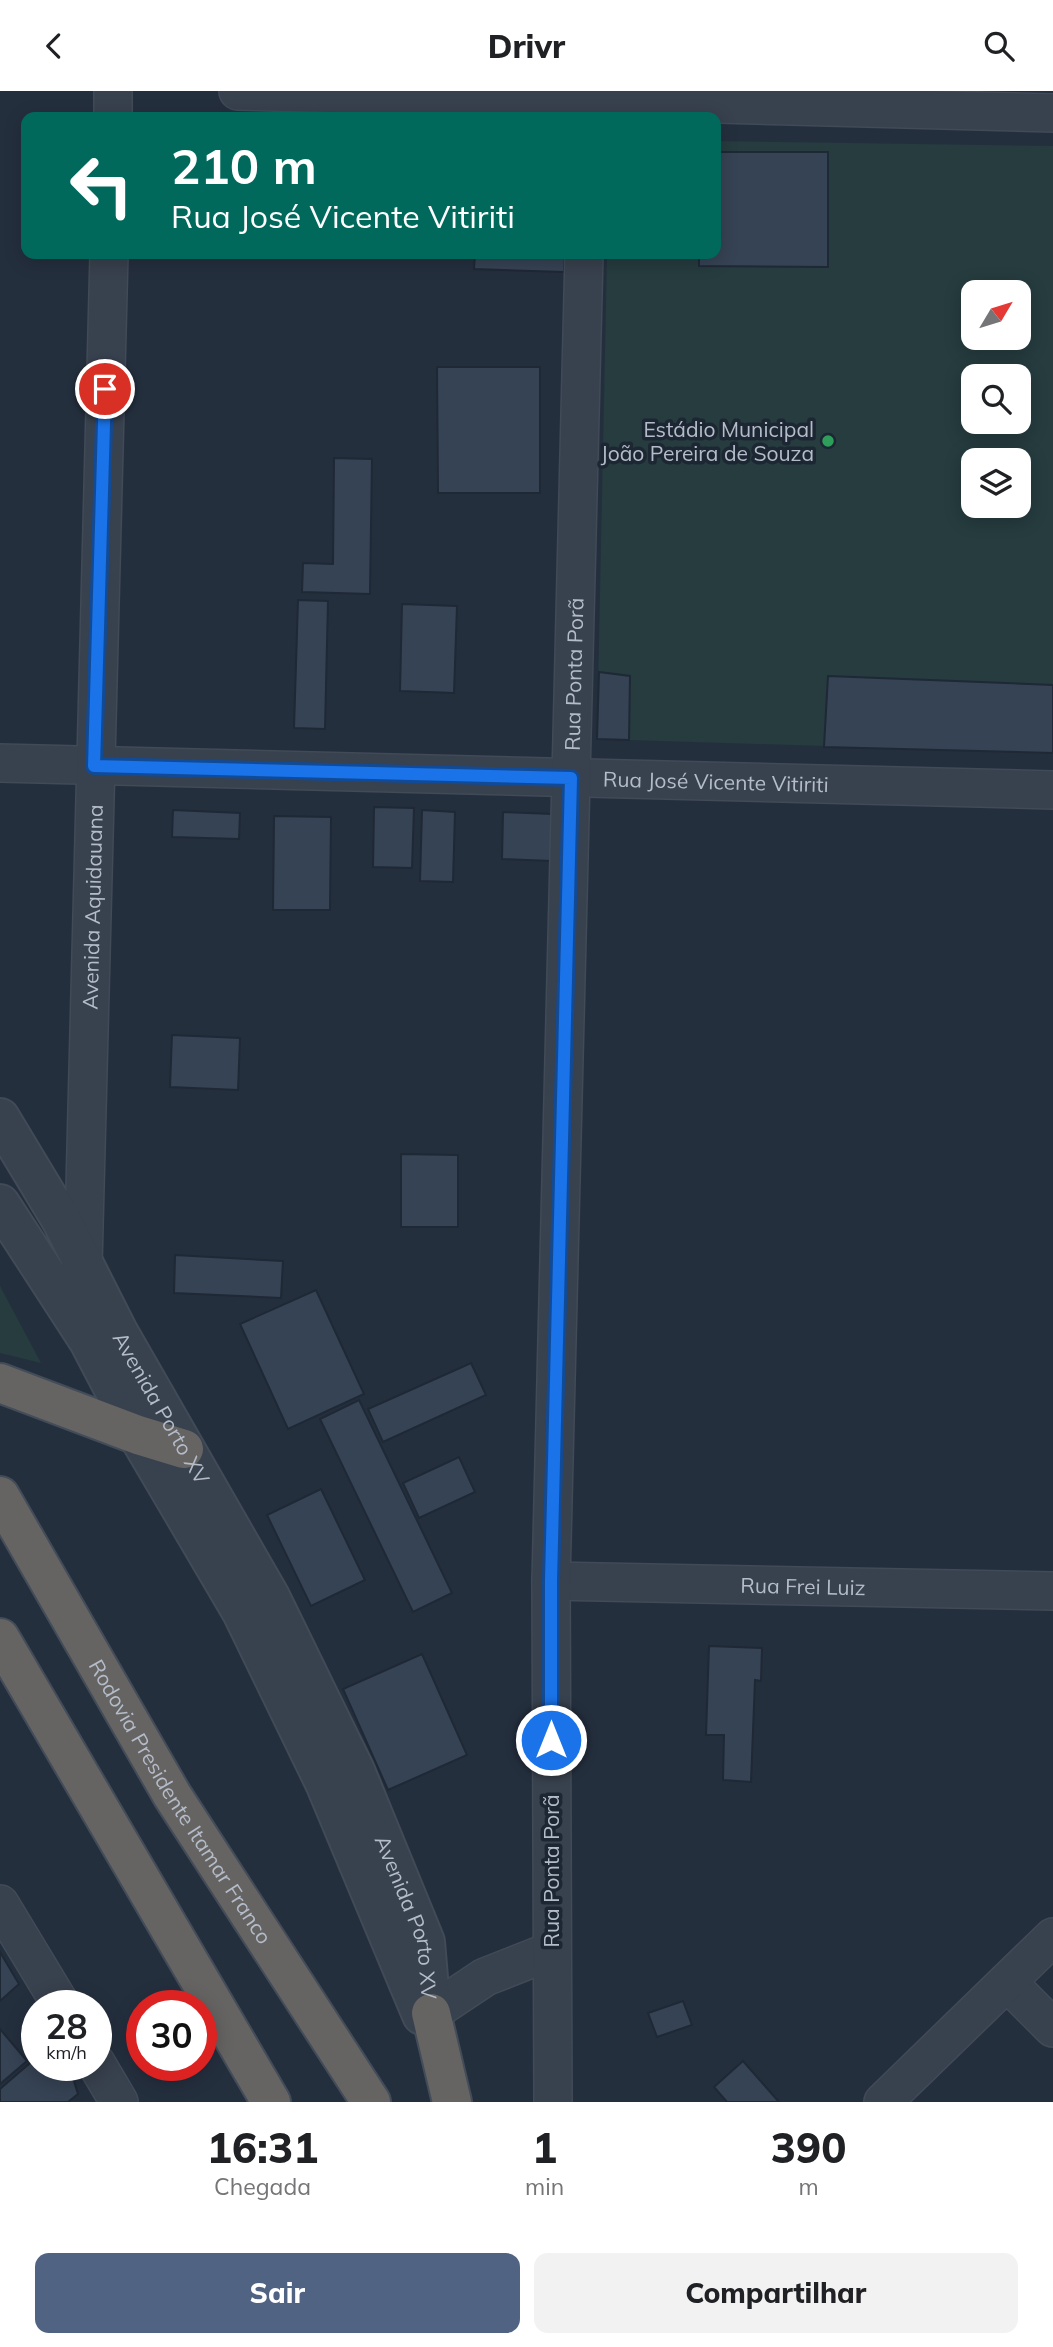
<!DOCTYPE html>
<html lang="pt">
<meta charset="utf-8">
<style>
:root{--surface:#fff;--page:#f2f2f2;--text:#202124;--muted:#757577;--accent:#506383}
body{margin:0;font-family:Mulish,sans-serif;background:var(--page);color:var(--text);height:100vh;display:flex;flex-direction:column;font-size:26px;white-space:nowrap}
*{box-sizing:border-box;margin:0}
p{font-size:23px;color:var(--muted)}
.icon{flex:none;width:38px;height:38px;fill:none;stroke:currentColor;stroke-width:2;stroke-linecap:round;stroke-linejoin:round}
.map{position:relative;height:2011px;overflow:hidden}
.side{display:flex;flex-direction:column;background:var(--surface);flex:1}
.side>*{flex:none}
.banner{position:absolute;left:21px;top:21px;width:700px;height:147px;border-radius:14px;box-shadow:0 4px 18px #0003;background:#00695c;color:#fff;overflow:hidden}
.needle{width:46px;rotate:52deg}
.fabs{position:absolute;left:961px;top:189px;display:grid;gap:14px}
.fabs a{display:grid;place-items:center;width:70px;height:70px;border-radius:14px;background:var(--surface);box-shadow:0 4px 18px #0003;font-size:35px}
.speed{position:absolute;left:21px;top:1899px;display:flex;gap:14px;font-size:35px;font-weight:700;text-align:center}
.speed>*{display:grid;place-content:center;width:91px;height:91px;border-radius:50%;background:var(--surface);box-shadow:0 4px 18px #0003;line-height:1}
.speed small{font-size:18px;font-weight:400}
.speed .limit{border:10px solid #d22;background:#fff;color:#111}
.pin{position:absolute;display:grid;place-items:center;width:60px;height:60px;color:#fff;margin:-30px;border:4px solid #fff;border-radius:50%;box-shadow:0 2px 7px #0007}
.me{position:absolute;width:77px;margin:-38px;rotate:0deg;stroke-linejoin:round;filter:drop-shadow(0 0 5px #0008)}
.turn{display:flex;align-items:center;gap:24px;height:147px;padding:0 35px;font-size:32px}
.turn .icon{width:91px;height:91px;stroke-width:2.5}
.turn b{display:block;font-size:49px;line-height:60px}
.eta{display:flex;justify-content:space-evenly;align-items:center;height:119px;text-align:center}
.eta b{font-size:42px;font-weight:800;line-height:49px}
.action{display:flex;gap:14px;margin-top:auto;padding:14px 35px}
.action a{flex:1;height:80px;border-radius:14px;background:var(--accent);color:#fff;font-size:28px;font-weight:800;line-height:80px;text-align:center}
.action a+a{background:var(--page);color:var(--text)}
header{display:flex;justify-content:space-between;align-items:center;height:91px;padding:0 35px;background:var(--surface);font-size:32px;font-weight:800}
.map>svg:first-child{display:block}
</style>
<header><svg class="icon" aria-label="back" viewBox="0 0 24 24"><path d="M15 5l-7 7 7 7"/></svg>Drivr<svg class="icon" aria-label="search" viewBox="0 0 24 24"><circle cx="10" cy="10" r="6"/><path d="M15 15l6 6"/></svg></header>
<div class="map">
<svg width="1053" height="2011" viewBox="0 0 1053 2011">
<rect width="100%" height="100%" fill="#242f3e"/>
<g fill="#263c3f" fill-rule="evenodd">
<path d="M716,50L1053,55V662L597,648L607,163H716ZM973,201H1018V247H973ZM973,285H1018V331H973ZM973,369H1018V415H973Z"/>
<path d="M0,1195L41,1272L0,1262Z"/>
</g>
<g fill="#364354" stroke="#1f2835" stroke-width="2">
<path d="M716,61H828V176L699,175V163H716Z"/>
<path d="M475,163H565L564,181L474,178Z"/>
<path d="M437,276H540V402H438Z"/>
<path d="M334,367L372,368L370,503L302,501L303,472L333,473Z"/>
<path d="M298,509L328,510L325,638L294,637Z"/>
<path d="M402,513L457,515L454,602L400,600Z"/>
<path d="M599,581L630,585L629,649L597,648Z"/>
<path d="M828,585L1053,594V662L824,656Z"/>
<path d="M374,716L414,717L412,777L373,776Z"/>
<path d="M173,719L240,722L239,748L172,746Z"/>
<path d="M422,719L455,721L453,791L420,790Z"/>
<path d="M503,721L553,723L552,770L502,768Z"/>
<path d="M274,725L331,726L330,819H273Z"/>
<path d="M172,944L240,947L238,999L170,996Z"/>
<path d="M401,1063L458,1064V1136H401Z"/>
<path d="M175,1164L283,1170L281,1207L174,1202Z"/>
<path d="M316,1199L364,1303L288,1338L240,1233Z"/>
<path d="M471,1272L486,1304L383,1351L368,1318Z"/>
<path d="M359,1309L452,1502L413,1521L320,1328Z"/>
<path d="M459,1366L475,1401L419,1427L403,1392Z"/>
<path d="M321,1398L365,1489L311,1515L267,1424Z"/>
<path d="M709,1555L762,1557L761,1590L755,1589L751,1691L723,1689L724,1644H706Z"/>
<path d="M422,1563L467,1664L388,1699L343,1598Z"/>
<path d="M0,1861L19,1893L0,1910Z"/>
<path d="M683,1910L692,1934L657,1946L648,1922Z"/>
<path d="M0,1938L27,1970L0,1993Z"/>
<path d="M37,1966V1974H66L71,1981L78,2003L68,2011H0V1998Z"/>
<path d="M743,1970L779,2011H727L714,1996Z"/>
</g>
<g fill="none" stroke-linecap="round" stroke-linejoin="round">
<g stroke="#414a57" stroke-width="40">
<g id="minor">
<path d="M238,0L1053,22"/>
<path d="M113,26V0"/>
<path id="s1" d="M0,672L1053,699"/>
<path id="s2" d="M80,1179L83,1174L109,163"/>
<path id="s3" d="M551,1490L1053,1500"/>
<path d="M0,1813L61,1914"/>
<path d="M1007,1891L1053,1937"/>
<path d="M431,1922L485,1886L551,1860"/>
<path d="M96,1972L119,2011"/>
<path id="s4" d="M553,2011L551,1490L584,163"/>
<path d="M883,2011L1053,1846"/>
</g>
</g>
<g stroke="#414a57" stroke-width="42">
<g id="tertiary">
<path id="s5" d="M0,1027L62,1130L118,1241L270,1506L355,1680L425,1851L431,1922L422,1924L325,1692L242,1521L138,1344L89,1250L0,1113"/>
</g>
</g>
<g stroke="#434c59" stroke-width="42">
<g id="trunk">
<path d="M0,1292L138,1344L184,1358"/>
<path id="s6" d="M0,1405L172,1704L371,2011"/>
<path d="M0,1547L271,2011"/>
<path d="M431,1922L452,2011"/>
</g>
</g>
<use href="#minor" stroke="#38414e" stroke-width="37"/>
<use href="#tertiary" stroke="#38414e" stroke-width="38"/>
<use href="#trunk" stroke="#656462" stroke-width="38"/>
</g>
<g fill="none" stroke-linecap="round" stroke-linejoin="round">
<g stroke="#114b97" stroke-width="18">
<path id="route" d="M105,298L94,675L571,687L551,1490V1649"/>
</g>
<use href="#route" stroke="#1a73e8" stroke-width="12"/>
</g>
<circle fill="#2e9e5b" stroke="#1d2633" stroke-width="2.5" cx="828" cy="350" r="7"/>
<g text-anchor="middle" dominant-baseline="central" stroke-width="7" stroke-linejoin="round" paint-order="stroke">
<g font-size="21" fill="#b4bcc9" stroke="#1d2633" text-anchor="end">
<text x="814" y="338">Estádio Municipal<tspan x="814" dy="24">João Pereira de Souza</tspan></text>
</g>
<g font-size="21" fill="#b4bcc9" stroke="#1d2633">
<text stroke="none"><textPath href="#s4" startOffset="1428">Rua Ponta Porã</textPath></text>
<text stroke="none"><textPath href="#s1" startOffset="716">Rua José Vicente Vitiriti</textPath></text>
<text stroke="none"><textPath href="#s2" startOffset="364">Avenida Aquidauana</textPath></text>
<text stroke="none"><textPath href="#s5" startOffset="332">Avenida Porto XV</textPath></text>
<text stroke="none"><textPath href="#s3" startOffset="252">Rua Frei Luiz</textPath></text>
<text stroke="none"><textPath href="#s6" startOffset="355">Rodovia Presidente Itamar Franco</textPath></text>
<text transform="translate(551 1780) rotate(-90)">Rua Ponta Porã</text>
<text stroke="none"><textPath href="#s5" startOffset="900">Avenida Porto XV</textPath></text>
</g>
</g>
</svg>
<div class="fabs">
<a><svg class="needle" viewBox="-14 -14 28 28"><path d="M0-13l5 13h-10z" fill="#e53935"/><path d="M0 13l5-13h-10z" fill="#757577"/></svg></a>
<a><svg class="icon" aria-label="search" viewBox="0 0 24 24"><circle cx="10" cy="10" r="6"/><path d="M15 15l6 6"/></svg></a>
<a><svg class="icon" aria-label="layers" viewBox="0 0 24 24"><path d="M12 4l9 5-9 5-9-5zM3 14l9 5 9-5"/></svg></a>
</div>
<div class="speed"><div>28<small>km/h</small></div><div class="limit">30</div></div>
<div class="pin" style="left:105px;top:298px;background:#d93025"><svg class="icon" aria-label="arrive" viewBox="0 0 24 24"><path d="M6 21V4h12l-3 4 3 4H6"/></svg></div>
<svg class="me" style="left:551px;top:1649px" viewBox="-20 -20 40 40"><circle r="17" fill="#1a73e8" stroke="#fff" stroke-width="3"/><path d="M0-11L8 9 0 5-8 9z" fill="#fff"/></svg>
<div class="banner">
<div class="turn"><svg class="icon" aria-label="left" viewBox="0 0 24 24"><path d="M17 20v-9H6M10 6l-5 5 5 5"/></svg><div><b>210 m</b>Rua José Vicente Vitiriti</div></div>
</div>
</div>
<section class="side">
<div class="eta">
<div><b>16:31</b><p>Chegada</p></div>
<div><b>1</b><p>min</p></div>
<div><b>390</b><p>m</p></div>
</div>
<div class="action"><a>Sair</a><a>Compartilhar</a></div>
</section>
